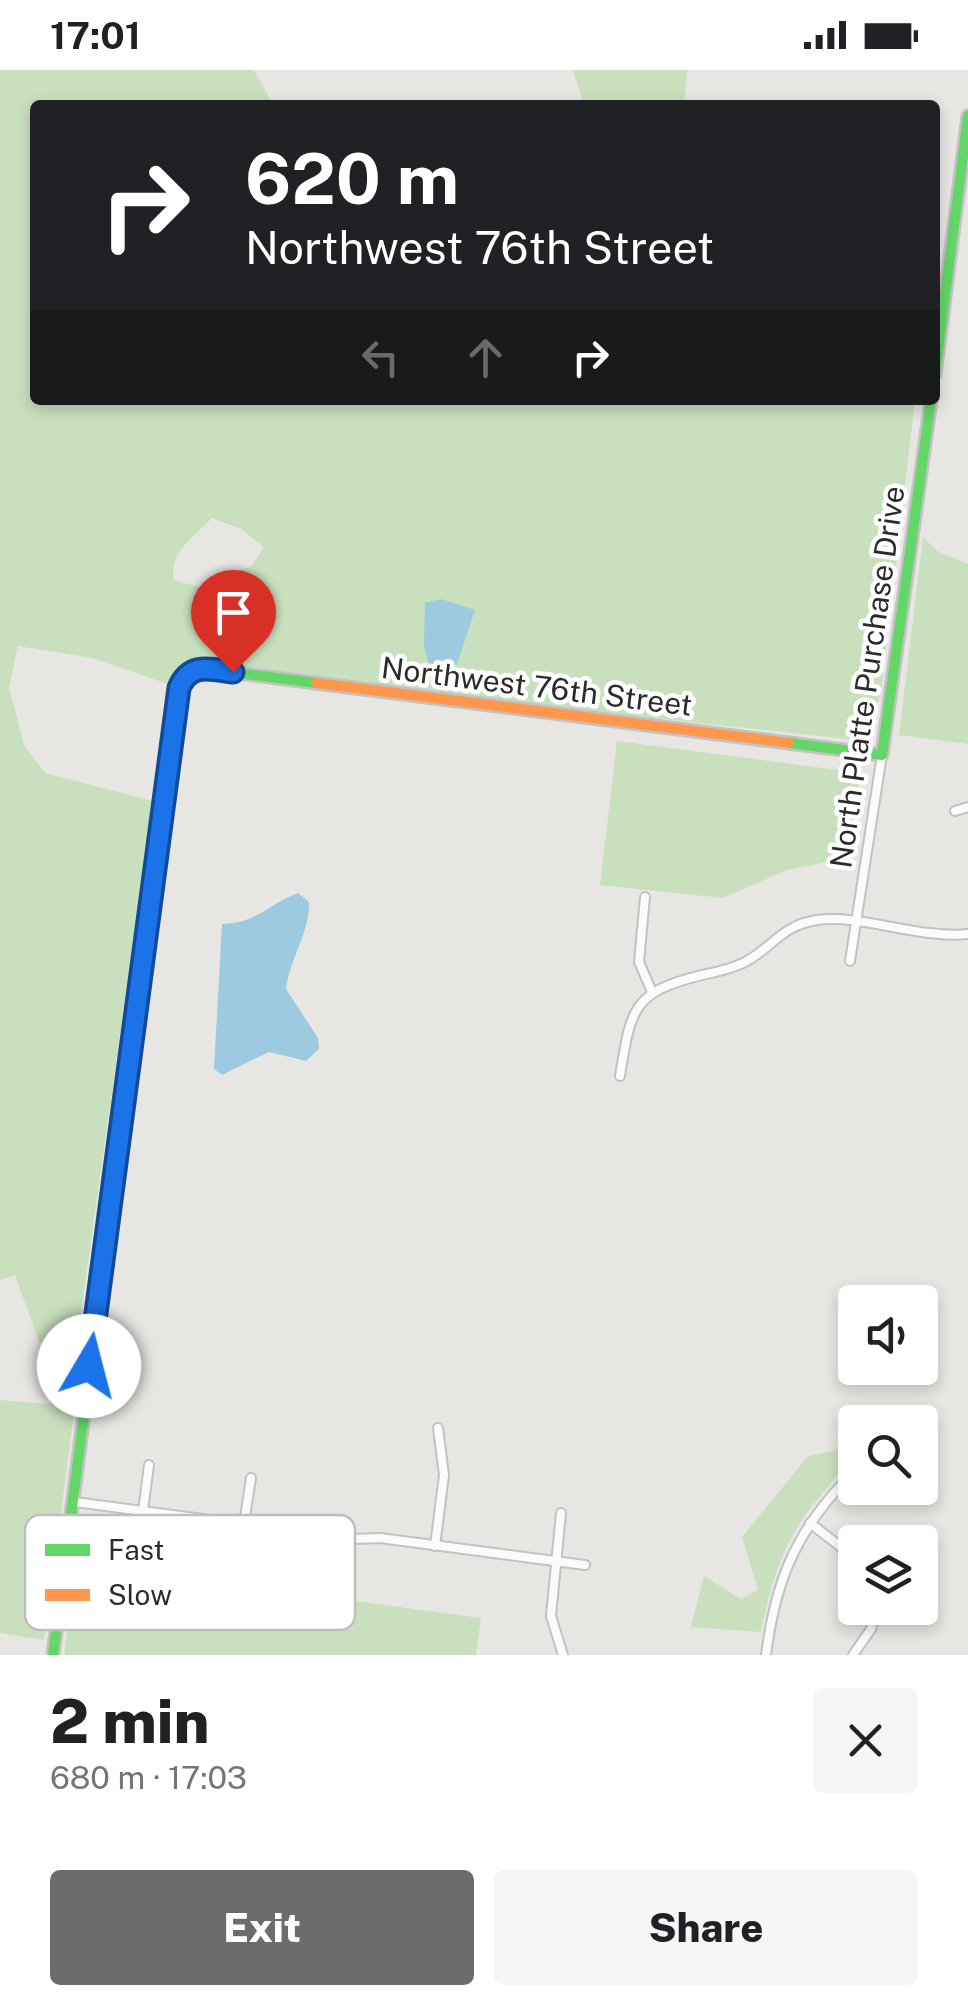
<!DOCTYPE html>
<meta charset="utf-8">
<style>
:root{--surface:#fff;--page:#f6f6f6;--text:#202124;--muted:#757577;--accent:#6d6c6b}
body{margin:0;font-family:"Public Sans",sans-serif;background:var(--page);color:var(--text);height:100vh;display:flex;flex-direction:column;font-size:38px;white-space:nowrap}
*{box-sizing:border-box;margin:0}
p{font-size:32px;color:var(--muted)}
.icon{flex:none;width:55px;height:55px;fill:none;stroke:currentColor;stroke-width:2;stroke-linecap:round;stroke-linejoin:round}
.map{position:relative;height:1585px;overflow:hidden}
.drawer{display:flex;flex-direction:column;background:var(--surface);flex:1}
.drawer>*{flex:none}
.top-card{position:absolute;left:30px;top:30px;width:910px;height:305px;border-radius:10px;box-shadow:0 5px 15px #0003;background:#202124;color:#fff;overflow:hidden}
.fabs{position:absolute;left:838px;top:1215px;display:grid;gap:20px}
.fabs a{display:grid;place-items:center;width:100px;height:100px;border-radius:10px;background:var(--surface);box-shadow:0 5px 15px #0003;font-size:50px}
.pin{position:absolute;display:grid;place-items:center;width:85px;height:85px;color:#fff;margin:-102px -42px;border-radius:50% 50% 50% 0;rotate:-45deg;box-shadow:0 0 10px #0007}
.pin .icon{rotate:45deg}
.me{position:absolute;width:110px;margin:-55px;rotate:8deg;stroke-linejoin:round;filter:drop-shadow(0 0 8px #0008)}
.turn{display:flex;align-items:center;gap:35px;height:210px;padding:0 50px;font-size:45px}
.turn .icon{width:130px;height:130px;stroke-width:2.5}
.turn b{display:block;font-size:70px;line-height:85px}
.lanes{display:flex;align-items:center;height:95px;padding:0 50px;background:#0003;justify-content:center;gap:50px;direction:ltr}
.lanes .off{opacity:.35}
.round{display:grid;place-items:center;flex:none;width:105px;height:105px;border-radius:10px;background:var(--page)}
.overview{display:flex;align-items:center;justify-content:space-between;height:170px;padding:0 50px}
h1{font-size:60px;font-weight:800;line-height:75px}
.action{display:flex;gap:20px;margin-top:auto;padding:20px 50px}
.action a{flex:1;height:115px;border-radius:10px;background:var(--accent);color:#fff;font-size:40px;font-weight:800;line-height:115px;text-align:center}
.action a+a{background:var(--page);color:var(--text)}
.status{display:flex;justify-content:space-between;align-items:center;height:70px;padding:0 50px;background:var(--surface);direction:ltr}
.status svg{height:28px;fill:currentColor}
.map>svg:first-child{display:block}
</style>
<div class="status"><b>17:01</b><svg viewBox="0 0 49 12"><path d="M0 12V9h3v3zM5 12V6h3v6zM10 12V3h3v9zM15 12V0h3v12zM26 1h20v11H26zM47 4h2v5h-2z"/></svg></div>
<div class="map">
<svg width="968" height="1585" viewBox="0 0 968 1585">
<rect width="100%" height="100%" fill="#e8e6e2"/>
<g fill="#c9e0bf" fill-rule="evenodd">
<path d="M0,0H254L273,35H35V330H915L881,622L869,665L856,670L617,644L196,590L172,608L171,615L92,588L18,576L9,617L24,675L45,703L153,731L76,1277L39,1272L15,1205L0,1210ZM212,448L241,459L264,477L251,497L225,504L205,519L174,510C168,483 195,466 212,448Z"/>
<path d="M573,0H687L684,35H584Z"/>
<path d="M923,467L937,481L968,494V674L899,665Z"/>
<path d="M617,671L860,703L847,794L827,792L787,800L723,828L600,815Z"/>
<path d="M0,1330L75,1336L44,1570L0,1563Z"/>
<path d="M838,1380L849,1383C839,1410 815,1428 800,1453C777,1490 770,1520 761,1562L691,1557L704,1506L741,1529L758,1520L742,1467L808,1386Z"/>
<path d="M76,1493L481,1548L476,1585H64Z"/>
</g>
<g fill="#9ecae1">
<path d="M441,529L475,540L457,594L444,599L430,597L424,577L425,533Z"/>
<path d="M298,823L309,832C310,862 290,888 286,919L318,968L319,979L306,991L269,982L222,1005L214,999L222,854C260,852 266,835 298,823Z"/>
</g>
<g fill="none" stroke-linecap="round" stroke-linejoin="round">
<g stroke="#c2c2c2" stroke-width="12">
<g id="street">
<path d="M955,741L968,737"/>
<path d="M645,827L639,892L652,922"/>
<path d="M850,891L882,685"/>
<path d="M620,1006C631,939 632,922 702,905C716,902 732,899 745,892C772,878 782,855 817,850C862,844 917,869 968,864"/>
<path d="M75,1432L354,1469L380,1468L585,1495"/>
<path d="M143,1441L149,1395"/>
<path d="M561,1443L551,1546L563,1585"/>
<path d="M810,1453L855,1488"/>
<path d="M435,1476L444,1405L438,1358"/>
<path d="M237,1499L251,1408"/>
<path d="M766,1585C775,1514 794,1465 844,1412"/>
<path d="M853,1585L871,1559L876,1538"/>
</g>
</g>
<g stroke="#c2c2c2" stroke-width="15">
<g id="fast">
<path d="M935,304L968,46"/>
<path d="M789,673L882,685L931,330"/>
<path d="M53,1585L165,714L183,609L199,598L316,613"/>
</g>
</g>
<g stroke="#c2c2c2" stroke-width="15">
<path id="slow" d="M316,613L789,673"/>
</g>
<use href="#street" stroke="#fcfbfb" stroke-width="8"/>
<use href="#fast" stroke="#63d668" stroke-width="10"/>
<use href="#slow" stroke="#ff974d" stroke-width="10"/>
</g>
<g fill="none" stroke-linecap="round" stroke-linejoin="round">
<g stroke="#114b97" stroke-width="25">
<path id="route" d="M89,1296L179,618C190,592 210,599 233,602"/>
</g>
<use href="#route" stroke="#1a73e8" stroke-width="18"/>
</g>
<g text-anchor="middle" dominant-baseline="central" stroke-width="9" stroke-linejoin="round" paint-order="stroke">
<g font-size="30" fill="#2b2b2b" stroke="#fff">
<text transform="translate(867 607) rotate(-82)">North Platte Purchase Drive</text>
<text transform="translate(537 616) rotate(7)">Northwest 76th Street</text>
</g>
</g>
<rect x="25" y="1445" width="330" height="115" rx="15" fill="#fff" stroke="#bfbfbf" stroke-width="2.5"/>
<rect x="45" y="1474" width="45" height="12" fill="#63d668"/>
<rect x="45" y="1519" width="45" height="12" fill="#ff974d"/>
<g font-size="28" fill="#2b2b2b">
<text x="108" y="1490">Fast</text>
<text x="108" y="1535">Slow</text>
</g>
</svg>
<div class="fabs">
<a><svg class="icon" aria-label="sound" viewBox="0 0 24 24"><path d="M4 9h4l5-4v14l-5-4H4zM17 9q2 3 0 6"/></svg></a>
<a><svg class="icon" aria-label="search" viewBox="0 0 24 24"><circle cx="10" cy="10" r="6"/><path d="M15 15l6 6"/></svg></a>
<a><svg class="icon" aria-label="layers" viewBox="0 0 24 24"><path d="M12 4l9 5-9 5-9-5zM3 14l9 5 9-5"/></svg></a>
</div>
<div class="pin" style="left:233px;top:602px;background:#d93025"><svg class="icon" aria-label="arrive" viewBox="0 0 24 24"><path d="M6 21V4h12l-3 4 3 4H6"/></svg></div>
<svg class="me" style="left:89px;top:1296px" viewBox="-20 -20 40 40"><circle r="19" fill="#fff"/><path d="M0-13L10 11 0 6-10 11z" fill="#1a73e8"/></svg>
<div class="top-card">
<div class="turn"><svg class="icon" aria-label="right" viewBox="0 0 24 24"><path d="M7 20v-9h11M14 6l5 5-5 5"/></svg><div><b>620 m</b>Northwest 76th Street</div></div>
<div class="lanes"><svg class="icon off" aria-label="left" viewBox="0 0 24 24"><path d="M17 20v-9H6M10 6l-5 5 5 5"/></svg><svg class="icon off" aria-label="ahead" viewBox="0 0 24 24"><path d="M12 20V5M6 11l6-6 6 6"/></svg><svg class="icon" aria-label="right" viewBox="0 0 24 24"><path d="M7 20v-9h11M14 6l5 5-5 5"/></svg></div>
</div>
</div>
<section class="drawer">
<div class="overview"><div><h1>2 min</h1><p>680 m · 17:03</p></div><a class="round"><svg class="icon" aria-label="close" viewBox="0 0 24 24"><path d="M6 6l12 12M18 6L6 18"/></svg></a></div>
<div class="action"><a>Exit</a><a>Share</a></div>
</section>
